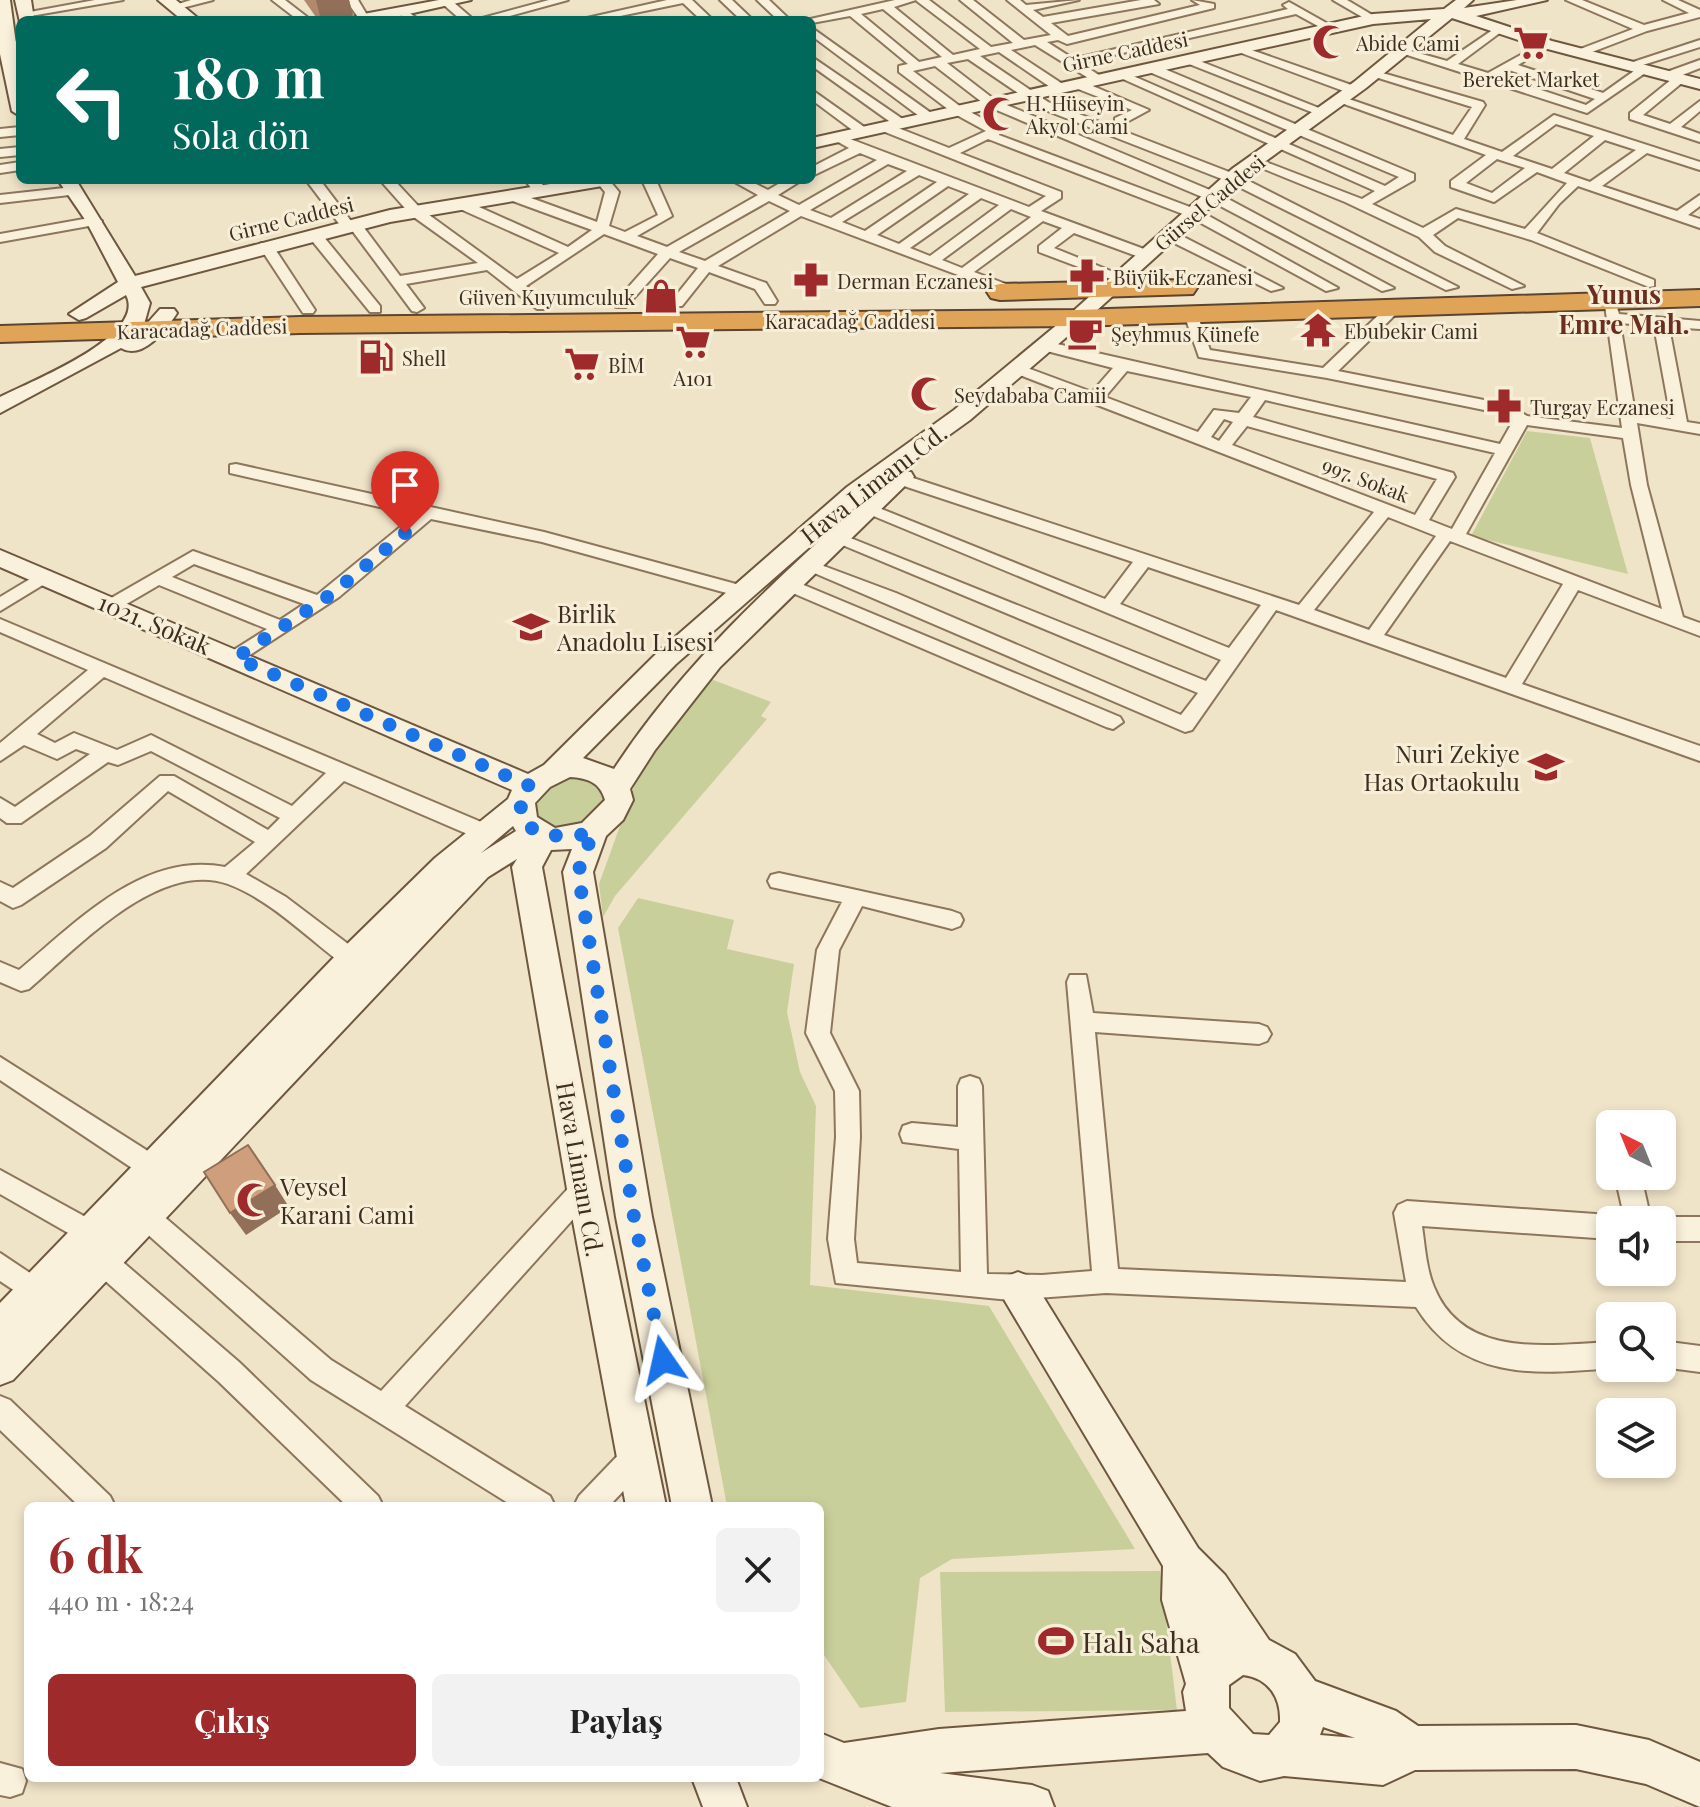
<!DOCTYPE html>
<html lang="tr">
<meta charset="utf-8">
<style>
:root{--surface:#fff;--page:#f2f2f2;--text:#222;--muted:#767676;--accent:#9e2a2b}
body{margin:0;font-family:"Playfair Display",serif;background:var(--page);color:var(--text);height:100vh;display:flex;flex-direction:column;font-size:30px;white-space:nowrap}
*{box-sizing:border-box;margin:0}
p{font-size:26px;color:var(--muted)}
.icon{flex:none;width:44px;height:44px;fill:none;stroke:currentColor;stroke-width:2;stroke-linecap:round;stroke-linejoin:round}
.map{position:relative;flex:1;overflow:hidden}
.sheet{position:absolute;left:24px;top:1502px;width:800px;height:280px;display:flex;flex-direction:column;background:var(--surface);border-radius:12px;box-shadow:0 4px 12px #0003}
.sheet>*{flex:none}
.banner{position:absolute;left:16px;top:16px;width:800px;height:168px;border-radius:12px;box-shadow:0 4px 12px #0003;background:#00695c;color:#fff;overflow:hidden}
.needle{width:52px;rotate:317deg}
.controls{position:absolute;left:1596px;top:1110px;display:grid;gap:16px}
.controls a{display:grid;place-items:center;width:80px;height:80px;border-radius:12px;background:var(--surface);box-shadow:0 4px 12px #0003;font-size:40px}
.pin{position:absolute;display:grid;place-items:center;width:68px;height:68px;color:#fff;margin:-82px -34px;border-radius:50% 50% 50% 0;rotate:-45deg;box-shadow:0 0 8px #0007}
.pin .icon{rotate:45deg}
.me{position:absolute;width:88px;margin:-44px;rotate:349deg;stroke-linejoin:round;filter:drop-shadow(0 0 6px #0008)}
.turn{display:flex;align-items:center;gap:28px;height:168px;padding:0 24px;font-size:36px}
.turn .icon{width:104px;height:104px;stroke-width:2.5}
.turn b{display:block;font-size:56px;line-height:68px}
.round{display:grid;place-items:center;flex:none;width:84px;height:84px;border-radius:12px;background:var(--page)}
.overview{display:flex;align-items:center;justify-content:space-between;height:136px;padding:0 24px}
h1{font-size:48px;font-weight:700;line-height:60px;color:var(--accent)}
.action{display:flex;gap:16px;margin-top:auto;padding:16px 24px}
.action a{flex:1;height:92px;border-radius:12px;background:var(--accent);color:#fff;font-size:32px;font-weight:700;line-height:92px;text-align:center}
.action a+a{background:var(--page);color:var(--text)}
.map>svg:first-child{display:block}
</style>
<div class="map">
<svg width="1700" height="1807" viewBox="0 0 1700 1807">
<rect width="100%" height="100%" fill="#f0e4c8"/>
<g fill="#c9cf9b">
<path d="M1527,431L1590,438L1628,574L1471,536Z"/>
<path d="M708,678L771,702L761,716L767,719L615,896L603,917L599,884L638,776L659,735Z"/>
<path d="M564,779C584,777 594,780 607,795L597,821C575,826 524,840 539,797Z"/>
<path d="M638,898L734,920L727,949L794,964L787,1012L800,1072L816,1106L810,1285L989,1306L1135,1549L952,1559L920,1578L906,1702L860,1708L820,1649V1506H727L618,928Z"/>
<path d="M1160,1571L1177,1710L945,1712L940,1572Z"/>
</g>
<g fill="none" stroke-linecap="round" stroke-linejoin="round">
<g stroke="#8d765c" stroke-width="4">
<g id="street">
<path d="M95,0H123L25,17L19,14Z"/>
<path d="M191,0H213L178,9L172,6Z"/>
<path d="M272,0H285L311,20H298Z"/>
<path d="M346,0H358L370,20H360Z"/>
<path d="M549,0H568L495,20H475Z"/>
<path d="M667,0H692L713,20H701L683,3L601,20H578Z"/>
<path d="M720,0H732L753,20H741Z"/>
<path d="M757,0H769L790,20H778Z"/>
<path d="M895,0H929L991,47L1013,43L960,0H973L1024,40L1051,35L1007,0H1020L1026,5L1079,0L1033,10L1043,17L1141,0H1154L1159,4L1051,23L1068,36L1200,5L1192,0L1214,4V8L1067,44L1058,40L1047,42L1102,77L1104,80L1098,84L1035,45L1011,50L1064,85V91H1056L999,52L980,56L1048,102L1237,175L1458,287L1446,290L1227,181L1040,108L968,59L947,63L995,100L1217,193L1394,288L1382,291L1207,199L987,106L935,66L913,71L961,107L1000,128L999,135L1198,210L1338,288L1326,291L1188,216L988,139L960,153L1061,192V198L1041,211L1152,252V258H1142L1074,233L1054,248L1128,278L1116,281L1039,252V246L1062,228L1043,221L974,272L1019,289V295L1014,296L801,216L718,266L766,283L777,301L775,304H765L755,289L709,272L682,306H672L670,303L698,268L670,258L626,307H616V301L658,254L604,234L526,286L547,303V309H537L487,270L406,284L424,308L417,312L412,311L351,229H343L306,180H320L351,221H359L400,276L478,263L411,215L380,180H394L421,209L517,279L559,253L458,208V202H468L568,247L592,230L510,200V194H520L597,222L605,192L595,180H609L619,192L609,226L625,232L658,215L642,180H656L672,216L637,236L667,247L758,195L731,180H748L768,190L785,180H802L778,195L799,205L877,160L860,153L812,176V167L849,148L831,138L837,134L1029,207L1046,196L880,130V124H888L949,148L986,131L953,113L899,72V66L908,64L850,16L812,23V20H806ZM916,0L918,2L980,49L953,55L894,7ZM883,9L942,57L919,62L861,14ZM888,164L907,171L831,218L810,210ZM919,175L937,182L865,231L842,222ZM948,186L969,194L899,244L877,235ZM981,198L999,205L930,256L910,248ZM769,201L790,211L705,261L679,252ZM1011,209L1031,217L962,268L942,260Z"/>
<path d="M1333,0H1347L1379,19L1369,21Z"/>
<path d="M1566,0H1582L1644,25L1689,13L1663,0H1678L1700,10V17L1647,31L1579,57L1573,53L1575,51L1633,29Z"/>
<path d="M444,1H452L474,20H461L444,5Z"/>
<path d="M1289,2L1337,29L1327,31L1296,14L1087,61L1081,57L1288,9L1283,5Z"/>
<path d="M403,8L419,20H406L397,11Z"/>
<path d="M1497,27L1501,32L1458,64L1488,73L1546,41L1550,42V46L1518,65L1603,93L1641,66L1651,69L1587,113L1398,52L1404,49L1447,61ZM1509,70L1595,99L1586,105L1499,76Z"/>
<path d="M812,28L931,113V119H923L812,36Z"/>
<path d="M1700,40V47L1630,69L1624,65Z"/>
<path d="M20,41V47L0,49V43Z"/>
<path d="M1240,46L1357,87L1359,90L1349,93L1236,51L1234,49Z"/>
<path d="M812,57L904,120V126H896L812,66Z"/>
<path d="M1184,58H1192L1329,112L1319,115L1184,62Z"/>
<path d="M1700,60V68L1680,76L1685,79L1683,82L1643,115L1670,124L1700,101V111L1681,127L1700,134V142L1630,119V113L1672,79H1664V73Z"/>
<path d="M1147,65H1155L1414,174V180L1372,204L1423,228L1456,209L1525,229L1567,183L1537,172L1494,202L1451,187V181L1486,155L1333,100L1343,97L1453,135L1472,107L1372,76V70L1483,102L1485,105L1464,139L1502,152L1554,115L1700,162V170L1647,153L1602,186L1677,211L1700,195V206L1688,215L1700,219V228L1578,186L1559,204L1537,233L1654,280V286L1649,287L1531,240L1458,218L1433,235L1445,246L1524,286L1512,289L1435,252L1419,237L1345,202L1247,162L1258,159L1362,199L1375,191L1114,75L1124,72L1385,186L1399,177L1147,71ZM1556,124L1594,136L1552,169L1513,156ZM1605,140L1636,150L1590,182L1564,173ZM1497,159L1525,168L1492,193L1466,183Z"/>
<path d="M1073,81H1081L1149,110L1123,124H1115V118L1132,110L1073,87Z"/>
<path d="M812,90L867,129V135H859L812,100Z"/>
<path d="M20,127V135L0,137V129Z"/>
<path d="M20,147V155L0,157V149Z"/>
<path d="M20,162V170L0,173V165Z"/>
<path d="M525,180H539L549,193L537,196Z"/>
<path d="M73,187L78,188V194L0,203V195Z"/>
<path d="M95,217L102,221L100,224L0,242V234Z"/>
<path d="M309,231H319L380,306V312H370L309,237Z"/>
<path d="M1164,232H1174L1283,288L1271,291L1164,238Z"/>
<path d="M261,243H271L315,310L313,313H303L259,246Z"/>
<path d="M1604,298H1614L1619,314L1700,321V329L1669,327L1687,422L1700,424V434L1637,423L1647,485L1683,617L1700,623V636L1578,590L1522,684L1700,746V761L1276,610L1192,730L1185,732L798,566L807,560L813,562L896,593L1181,715L1198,693L828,539L837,534L843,535L1206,681L1221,660L859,510L868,505L874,506L1105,599L1133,562L895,483V475L901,474L1299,605L1374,512L1012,372V366H1022L1092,392L1113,368L1039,349L1036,346L1044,341L1500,444L1513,421L1504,414L1327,378L1199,357L1184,314L1196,311L1210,350L1323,368L1389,305H1399V311L1338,371L1509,405L1527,416L1622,428ZM1620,323L1654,326L1671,419L1635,413ZM1127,371L1251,397L1239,413L1214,410L1198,432L1105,397ZM1265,400L1495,453L1452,529L1429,520L1455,477L1453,473L1253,417ZM1224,419L1233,422L1219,441L1211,437ZM1527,425L1623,438L1631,485L1662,609L1466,534ZM1247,426L1437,479L1415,515L1232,445ZM1388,517L1436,536L1369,630L1314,610ZM1450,541L1563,584L1506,678L1384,635ZM1148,567L1261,605L1229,648L1120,604Z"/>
<path d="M236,464L544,532L747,587L750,591L741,597L542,542L431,519L339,597L236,664L226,658L229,653L267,629L159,585L118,609H106V601L193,551L317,595L415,515L230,473V465ZM194,564L304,604L280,620L172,577Z"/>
<path d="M45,570L51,572V580L0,611V597Z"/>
<path d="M787,578L1120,717L1123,722L1113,729L1106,727L781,588L778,584Z"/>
<path d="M0,619L493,827L497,833L486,841L479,839L344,781L246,874L286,897L360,953L363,959L360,965H344C307,938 271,900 228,884C159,859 77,948 29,989L21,991L0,982V962L19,970C77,922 143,851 225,867L255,842L168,791L106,848L21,905L13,908L0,901V882L13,888L90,836L160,776H174L268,830L280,818L151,751L118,765L108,762L21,823H7L0,818V798L15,807L90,754L76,749L57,759L24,745L0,761V743L88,670L0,632ZM104,677L326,773L292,806L151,735L117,750L74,733L55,743L37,734Z"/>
<path d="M779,873L952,911L960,914L963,920L960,926L952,929L862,906L839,950L830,1033L859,1091L860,1137L854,1239L857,1263L961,1272L959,1149L903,1142L900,1134L903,1126L912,1123L958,1127V1086L961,1079L970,1076L979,1079L982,1086L987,1274L1042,1275L1092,1271L1067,982L1070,975H1086L1093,1013L1259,1024L1267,1027L1271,1034L1267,1041L1259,1044L1095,1032L1118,1269L1406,1282L1394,1213L1398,1205L1407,1201L1610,1215L1620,1220H1610V1239L1422,1226C1425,1246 1426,1268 1434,1287C1463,1359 1548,1345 1610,1342L1611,1368C1534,1375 1461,1380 1416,1307L1106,1293L1010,1300L836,1283L828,1239L836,1137L835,1091L806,1033L817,950L842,902L771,887L768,881L771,875Z"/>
<path d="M0,1057L162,1160L166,1168L162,1176L153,1179L144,1176L0,1080Z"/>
<path d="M0,1170L102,1226L106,1234L102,1242L93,1246L84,1242L0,1194Z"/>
<path d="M1615,1176H1641L1651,1220H1625Z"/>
<path d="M584,1178L593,1181L597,1189L593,1197L405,1406L550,1496L555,1506H513L311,1380L136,1224L132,1216L136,1208L145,1204L154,1208L331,1360L381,1391L575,1181Z"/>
<path d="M1662,1217H1700V1241H1662V1220H1654Z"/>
<path d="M101,1248L110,1251L239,1362L378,1496L383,1506H347L219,1382L92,1269L88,1260L92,1251Z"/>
<path d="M0,1253L45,1283L49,1292L45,1301L36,1305L0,1281Z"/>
<path d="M1662,1341L1700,1346V1372L1662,1367Z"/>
<path d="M0,1396L10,1400L110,1496L115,1506H79L0,1430Z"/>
<path d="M636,1443L646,1447L650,1457L646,1467L609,1506H574L579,1496L626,1447Z"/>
<path d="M0,1763L22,1769L26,1781L22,1793L10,1797L0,1795Z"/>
</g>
</g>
<g stroke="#6f573f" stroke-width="4">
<g id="secondary">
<path d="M0,0H10L20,73V116L12,111L0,54Z"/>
<path d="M15,0H31L34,20L20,22Z"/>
<path d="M158,0H176L200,20H182Z"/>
<path d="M439,0H471L382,20H350L358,15Z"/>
<path d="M1456,0H1473L1464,8L1517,0H1547L1476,16L1552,41L1700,79V89L1540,47L1452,18L1366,88L1244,177L1084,322L970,420L899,471L911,472L914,477L720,667L655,750L630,789L633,800L623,820L606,836L593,872L652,1217L712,1506H672L616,1217L563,872L572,849L551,850L542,867L601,1189L666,1506H626L567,1189L512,867L517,859L488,877L13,1380L0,1385V1303L341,950L435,858L508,799L512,790L0,567V550L528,774L544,765L658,652L847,487L954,410L1070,314L1232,169L1354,82L1431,19L1373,24L812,148V138L1373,14L1444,9ZM885,481C787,570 687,657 614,769L583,758L676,664ZM570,777C587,778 600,782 605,800L582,823L555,828L537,817L535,803L550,787ZM513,826L516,831L481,853Z"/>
<path d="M58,180H76L135,276L390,210L575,180H617L608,185L390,222L141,287L150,303L143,328L160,309H174L177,313C167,329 142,361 121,348L0,413V397C29,382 148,336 126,295L86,318L79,320L69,314L118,282L86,221Z"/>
<path d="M1018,1272L1031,1277L1198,1548L1225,1575L1269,1640L1295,1654L1315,1681L1396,1711L1418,1726L1576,1725L1649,1740L1700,1762V1807L1646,1784L1576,1769L1415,1770L1383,1785L1284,1776L1260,1781L1223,1767L1208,1753L940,1773L1032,1785L1048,1791L1054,1807H892L819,1778L820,1733L844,1743L939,1729L1186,1711L1183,1692L1186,1684L1162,1600L1163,1566L1005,1301L1000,1289L1005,1277ZM1243,1675C1269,1678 1281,1698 1280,1722L1269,1735L1253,1734L1229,1708V1685ZM1323,1727L1355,1738L1320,1735Z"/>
<path d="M692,1778H736L747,1807H703Z"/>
</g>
</g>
<g stroke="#5b4430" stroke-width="4">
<g id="highway">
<path d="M1184,280L1193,282L1197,288L1193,294L1000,300L991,298L987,292L991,286L1000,284Z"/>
<path d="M1700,290V306L1077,326L300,333L0,342V326L300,317L1077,310Z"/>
</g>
</g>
<use href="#street" fill="#faf1dc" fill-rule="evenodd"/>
<use href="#secondary" fill="#faf1dc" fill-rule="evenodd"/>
<use href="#highway" fill="#e0a458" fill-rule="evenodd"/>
</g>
<path fill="#b2896c" d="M304,0H349L353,15L348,20H318Z"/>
<g fill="#916f58">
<path d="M316,0H349L353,15L348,20H321Z"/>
<path d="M275,1185L289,1207L246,1235L230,1213Z"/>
</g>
<path fill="#cf9f7d" stroke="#916f58" stroke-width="2" d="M248,1145L275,1185L230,1213L204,1172Z"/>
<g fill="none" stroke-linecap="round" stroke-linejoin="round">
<path stroke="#1a73e8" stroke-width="14" stroke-dasharray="0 25.2" d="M405,533L333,593L236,658L530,786C497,833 560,843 593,832L578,872L634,1217L663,1360"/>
</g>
<defs>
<g id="mosque-bare" transform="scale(2.76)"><path d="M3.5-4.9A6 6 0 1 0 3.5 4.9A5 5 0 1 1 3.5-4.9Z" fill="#9e2a2b" stroke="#f7eed8" stroke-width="2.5" paint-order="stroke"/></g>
<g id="supermarket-bare" transform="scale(2.76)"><path d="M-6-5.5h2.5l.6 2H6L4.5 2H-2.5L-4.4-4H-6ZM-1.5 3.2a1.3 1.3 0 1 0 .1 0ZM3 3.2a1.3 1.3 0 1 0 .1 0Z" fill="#9e2a2b" stroke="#f7eed8" stroke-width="2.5" paint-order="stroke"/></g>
<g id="pharmacy-bare" transform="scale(2.76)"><path d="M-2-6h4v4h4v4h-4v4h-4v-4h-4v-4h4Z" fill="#9e2a2b" stroke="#f7eed8" stroke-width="2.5" paint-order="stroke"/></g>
<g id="shop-bare" transform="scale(2.76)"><path d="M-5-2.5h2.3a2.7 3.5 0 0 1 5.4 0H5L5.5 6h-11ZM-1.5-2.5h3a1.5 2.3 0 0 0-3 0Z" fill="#9e2a2b" stroke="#f7eed8" stroke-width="2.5" paint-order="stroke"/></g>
<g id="temple-bare" transform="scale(2.76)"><path d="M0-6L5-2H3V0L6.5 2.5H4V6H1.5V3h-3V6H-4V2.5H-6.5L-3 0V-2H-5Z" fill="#9e2a2b" stroke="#f7eed8" stroke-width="2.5" paint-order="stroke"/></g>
<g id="cafe-bare" transform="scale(2.76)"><path d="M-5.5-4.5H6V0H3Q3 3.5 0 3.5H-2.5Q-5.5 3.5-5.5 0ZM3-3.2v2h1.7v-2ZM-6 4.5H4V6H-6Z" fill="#9e2a2b" stroke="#f7eed8" stroke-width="2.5" paint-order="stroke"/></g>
<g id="fuel-bare" transform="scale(2.76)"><path d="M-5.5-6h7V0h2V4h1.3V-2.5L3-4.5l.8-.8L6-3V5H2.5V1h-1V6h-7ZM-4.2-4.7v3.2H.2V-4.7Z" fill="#9e2a2b" stroke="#f7eed8" stroke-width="2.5" paint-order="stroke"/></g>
<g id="school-bare" transform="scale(2.76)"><path d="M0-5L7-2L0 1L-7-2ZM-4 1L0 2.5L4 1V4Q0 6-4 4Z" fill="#9e2a2b" stroke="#f7eed8" stroke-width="2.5" paint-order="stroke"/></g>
<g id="stadium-bare" transform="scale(2.76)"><path d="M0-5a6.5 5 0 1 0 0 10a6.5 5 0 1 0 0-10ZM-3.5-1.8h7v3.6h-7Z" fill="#9e2a2b" stroke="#f7eed8" stroke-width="2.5" paint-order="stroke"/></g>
</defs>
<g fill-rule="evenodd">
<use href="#mosque-bare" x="1330" y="42"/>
<use href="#supermarket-bare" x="1531" y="43"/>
<use href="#mosque-bare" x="1000" y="114"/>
<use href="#pharmacy-bare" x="1087" y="276"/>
<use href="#pharmacy-bare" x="811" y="280"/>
<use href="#shop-bare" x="661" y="296"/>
<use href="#temple-bare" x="1318" y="330"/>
<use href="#cafe-bare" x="1085" y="333"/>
<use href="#supermarket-bare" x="693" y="342"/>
<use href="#fuel-bare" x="376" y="357"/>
<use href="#supermarket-bare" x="582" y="364"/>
<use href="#mosque-bare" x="928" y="394"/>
<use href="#pharmacy-bare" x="1504" y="406"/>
<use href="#school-bare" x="531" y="627"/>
<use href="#school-bare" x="1546" y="767"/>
<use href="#mosque-bare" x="254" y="1200"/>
<use href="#stadium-bare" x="1056" y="1641"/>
</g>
<g text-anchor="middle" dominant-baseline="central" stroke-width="6" stroke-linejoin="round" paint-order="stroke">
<g font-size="20" fill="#3d2e20" stroke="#f7eed8" text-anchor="start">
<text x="1356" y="42">Abide Cami</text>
<text x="1531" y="78" text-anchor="middle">Bereket Market</text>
<text x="1026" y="102">H. Hüseyin<tspan x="1026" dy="23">Akyol Cami</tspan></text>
<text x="1113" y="276">Büyük Eczanesi</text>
<text x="837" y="280">Derman Eczanesi</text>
<text x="635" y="296" text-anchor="end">Güven Kuyumculuk</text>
<text x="1344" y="330">Ebubekir Cami</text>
<text x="1111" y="333">Şeyhmus Künefe</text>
<text x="402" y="357">Shell</text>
<text x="608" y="364">BİM</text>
<text x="693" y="377" text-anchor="middle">A101</text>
<text x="954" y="394">Seydababa Camii</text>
<text x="1530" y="406">Turgay Eczanesi</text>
</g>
<g font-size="20" fill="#3d2e20" stroke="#f7eed8">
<text transform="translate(1125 51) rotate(-12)">Girne Caddesi</text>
<text transform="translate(1209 202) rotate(-40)">Gürsel Caddesi</text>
<text transform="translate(291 218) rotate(-14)">Girne Caddesi</text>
<text x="850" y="320">Karacadağ Caddesi</text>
<text transform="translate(202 328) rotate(-2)">Karacadağ Caddesi</text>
<text transform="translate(1366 479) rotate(21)">997. Sokak</text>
</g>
<g font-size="24" fill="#3d2e20" stroke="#f7eed8">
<text transform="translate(873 483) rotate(-38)">Hava Limanı Cd.</text>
<text transform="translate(155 623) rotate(23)">1021. Sokak</text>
<text transform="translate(581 1169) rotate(80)">Hava Limanı Cd.</text>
</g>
<g font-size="24" fill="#3d2e20" stroke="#f7eed8" text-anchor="start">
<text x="557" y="613">Birlik<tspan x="557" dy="28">Anadolu Lisesi</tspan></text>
<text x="1520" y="753" text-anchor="end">Nuri Zekiye<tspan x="1520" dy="28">Has Ortaokulu</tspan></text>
<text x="280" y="1186">Veysel<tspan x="280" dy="28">Karani Cami</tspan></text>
</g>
<g font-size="26" font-weight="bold" fill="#6b2e1e" stroke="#f7eed8">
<text x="1624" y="293">Yunus<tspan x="1624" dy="30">Emre Mah.</tspan></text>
</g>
<g font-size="28" fill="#3d2e20" stroke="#f7eed8" text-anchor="start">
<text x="1082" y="1641">Halı Saha</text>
</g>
</g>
</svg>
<div class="controls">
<a><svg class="needle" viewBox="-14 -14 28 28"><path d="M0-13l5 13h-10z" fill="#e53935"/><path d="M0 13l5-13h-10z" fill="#767676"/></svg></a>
<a><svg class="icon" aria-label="sound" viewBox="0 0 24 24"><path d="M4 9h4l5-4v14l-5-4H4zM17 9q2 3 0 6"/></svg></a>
<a><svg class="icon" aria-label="search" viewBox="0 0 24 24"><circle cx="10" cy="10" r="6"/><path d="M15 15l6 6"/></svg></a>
<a><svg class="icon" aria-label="layers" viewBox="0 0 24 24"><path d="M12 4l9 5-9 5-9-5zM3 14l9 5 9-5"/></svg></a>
</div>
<div class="pin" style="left:405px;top:533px;background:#d93025"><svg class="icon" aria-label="arrive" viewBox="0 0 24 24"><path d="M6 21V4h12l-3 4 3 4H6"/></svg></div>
<svg class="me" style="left:663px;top:1360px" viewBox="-20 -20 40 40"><path d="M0-17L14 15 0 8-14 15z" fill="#1a73e8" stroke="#fff" stroke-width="4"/></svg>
<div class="banner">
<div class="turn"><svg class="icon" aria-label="left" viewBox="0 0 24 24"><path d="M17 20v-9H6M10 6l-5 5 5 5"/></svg><div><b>180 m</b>Sola dön</div></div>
</div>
<section class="sheet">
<div class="overview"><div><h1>6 dk</h1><p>440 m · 18:24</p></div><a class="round"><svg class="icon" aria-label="close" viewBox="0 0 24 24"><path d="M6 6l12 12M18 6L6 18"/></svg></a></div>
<div class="action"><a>Çıkış</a><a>Paylaş</a></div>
</section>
</div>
